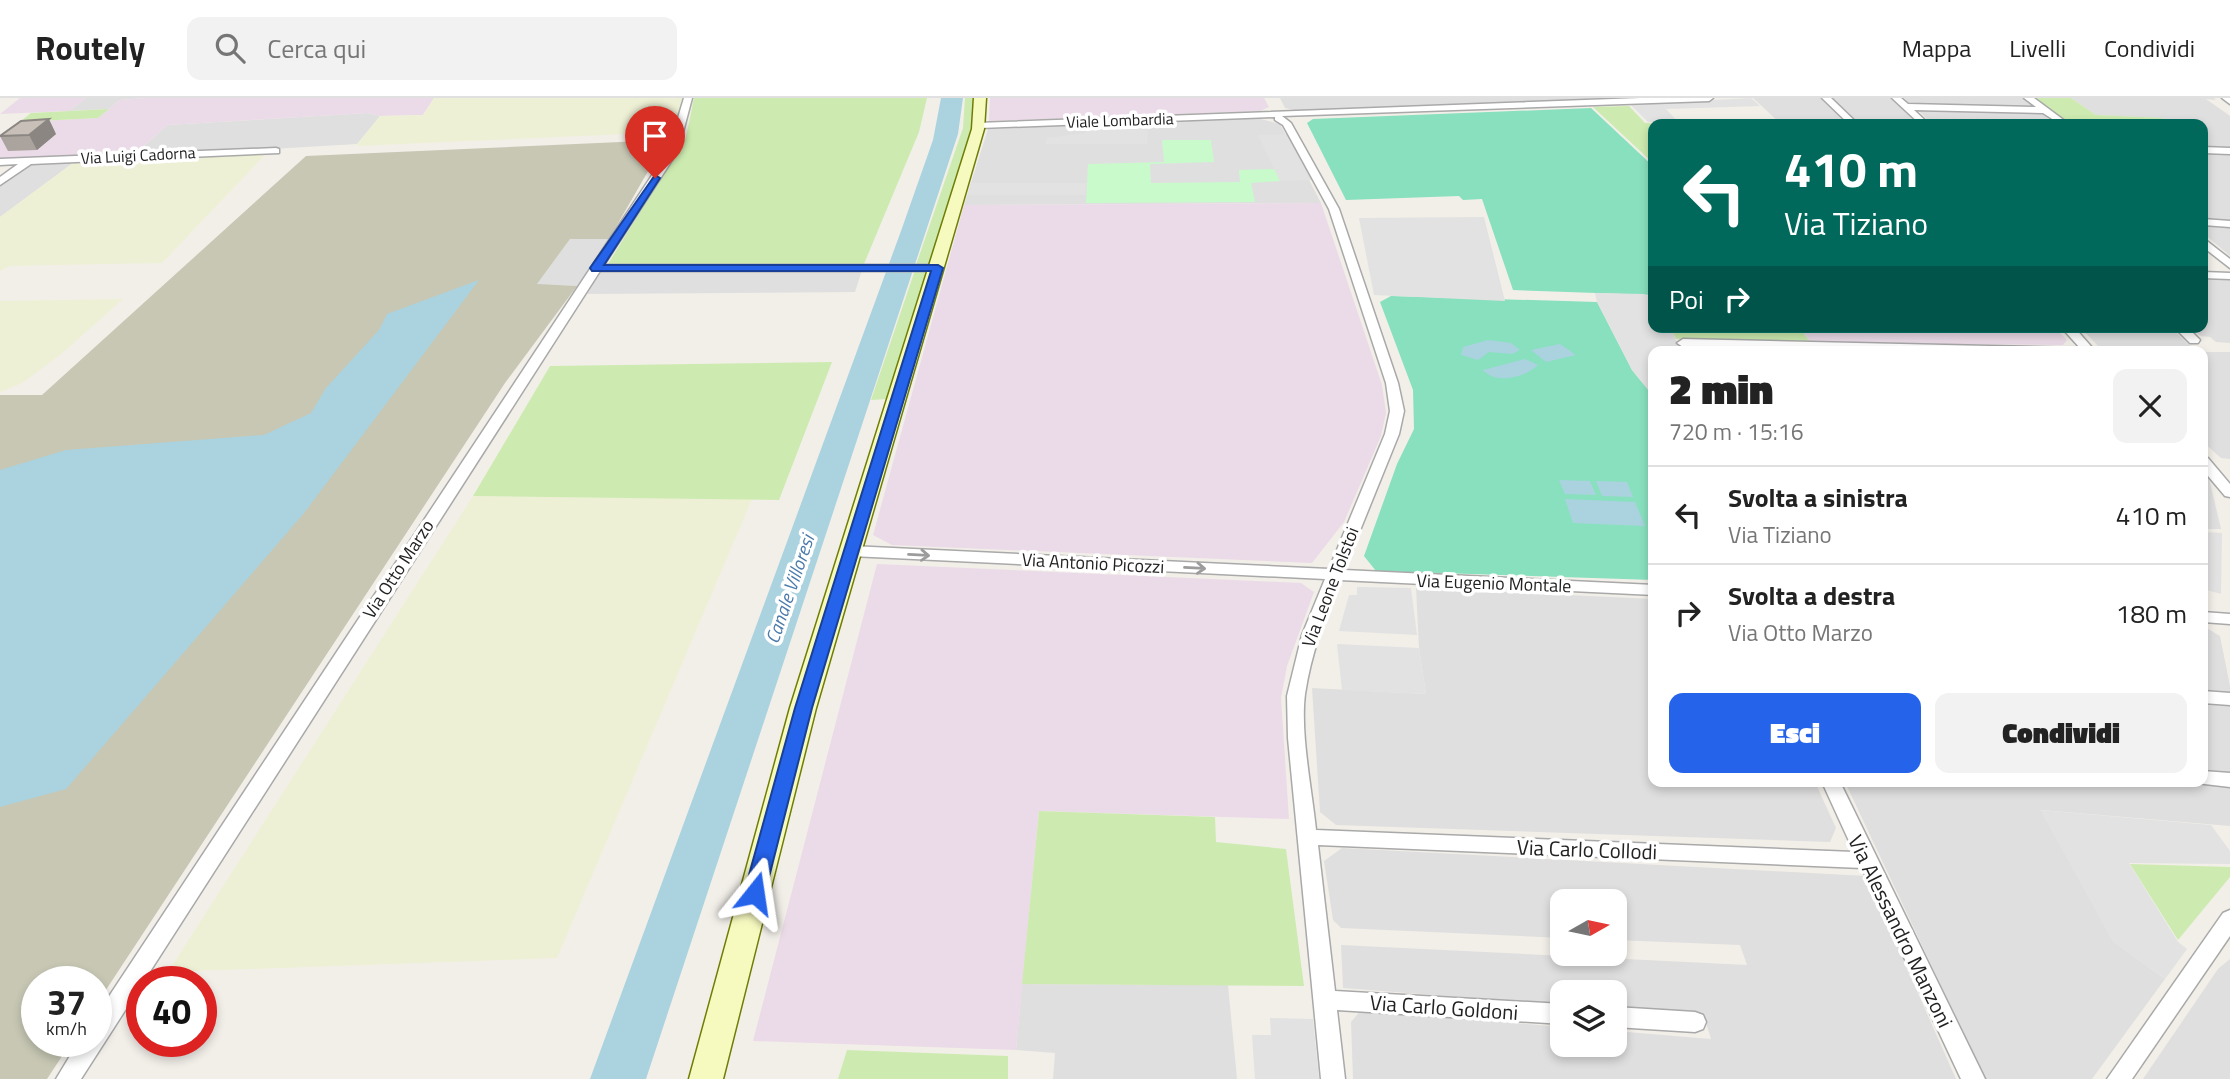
<!DOCTYPE html>
<html lang="it">
<meta charset="utf-8">
<style>
:root{--surface:#fff;--page:#f2f2f2;--text:#222;--muted:#767676;--line:#e0e0e0;--accent:#2563eb}
body{margin:0;font-family:"Titillium Web",sans-serif;background:var(--page);color:var(--text);height:100vh;display:flex;flex-direction:column;font-size:26px;white-space:nowrap}
*{box-sizing:border-box;margin:0}
p{font-size:23px;color:var(--muted)}
.icon{flex:none;width:38px;height:38px;fill:none;stroke:currentColor;stroke-width:2;stroke-linecap:round;stroke-linejoin:round}
.map{position:relative;flex:1;overflow:hidden}
.drawer{position:absolute;left:1648px;top:248px;width:560px;height:441px;display:flex;flex-direction:column;background:var(--surface);border-radius:14px;box-shadow:0 4px 10px #0003}
.drawer>*{flex:none}
.top-card{position:absolute;left:1648px;top:21px;width:560px;height:214px;border-radius:14px;box-shadow:0 4px 10px #0003;background:#00695c;color:#fff;overflow:hidden}
.needle{width:46px;rotate:81deg}
.fabs{position:absolute;left:1550px;top:791px;display:grid;gap:14px}
.fabs a{display:grid;place-items:center;width:77px;height:77px;border-radius:14px;background:var(--surface);box-shadow:0 4px 10px #0003;font-size:35px}
.speed{position:absolute;left:21px;top:868px;display:flex;gap:14px;font-size:35px;font-weight:700;text-align:center}
.speed>*{display:grid;place-content:center;width:91px;height:91px;border-radius:50%;background:var(--surface);box-shadow:0 4px 10px #0003;line-height:1}
.speed small{font-size:18px;font-weight:400}
.speed .limit{border:10px solid #d22;background:#fff;color:#111}
.pin{position:absolute;display:grid;place-items:center;width:60px;height:60px;color:#fff;margin:-72px -30px;border-radius:50% 50% 50% 0;rotate:-45deg;box-shadow:0 0 7px #0007}
.pin .icon{rotate:45deg}
.me{position:absolute;width:77px;margin:-38px;rotate:15deg;stroke-linejoin:round;filter:drop-shadow(0 0 5px #0008)}
.turn{display:flex;align-items:center;gap:24px;height:147px;padding:0 21px;font-size:32px}
.turn .icon{width:91px;height:91px;stroke-width:2.5}
.turn b{display:block;font-size:49px;line-height:60px}
.then{display:flex;align-items:center;height:66px;padding:0 21px;background:#0003;gap:14px;font-size:26px}
.round{display:grid;place-items:center;flex:none;width:74px;height:74px;border-radius:14px;background:var(--page)}
.summary{display:flex;align-items:center;justify-content:space-between;height:119px;padding:0 21px}
h1{font-size:42px;font-weight:800;line-height:52px}
.action{display:flex;gap:14px;margin-top:auto;padding:14px 21px}
.action a{flex:1;height:80px;border-radius:14px;background:var(--accent);color:#fff;font-size:28px;font-weight:800;line-height:80px;text-align:center}
.action a+a{background:var(--page);color:var(--text)}
ul{padding:0;list-style:none}
li{display:flex;align-items:center;gap:21px;height:98px;padding:0 21px;border-top:2px solid var(--line)}
li div{flex:1}
li b{display:block;font-size:26px}
li em{font-style:normal}
header{display:flex;align-items:center;gap:42px;box-sizing:border-box;height:98px;padding:0 35px;background:var(--surface);border-bottom:2px solid var(--line)}
header strong{font-size:33px}
nav{display:flex;gap:38px;margin-inline-start:auto;font-size:24px}
.search{width:490px;height:63px;background:var(--page);display:flex;align-items:center;gap:18px;box-sizing:border-box;padding:0 24px;border-radius:14px;color:var(--muted);font-size:26px}
.map>svg:first-child{display:block}
</style>
<header>
<strong>Routely</strong>
<div class="search"><svg class="icon" aria-label="search" viewBox="0 0 24 24"><circle cx="10" cy="10" r="6"/><path d="M15 15l6 6"/></svg>Cerca qui</div>
<nav><a>Mappa</a><a>Livelli</a><a>Condividi</a></nav>
</header>
<div class="map">
<svg width="2230" height="981" viewBox="0 0 2230 981">
<rect width="100%" height="100%" fill="#f2efe9"/>
<g fill="#e0dfdf">
<path d="M86,0H147L120,2L109,11L69,13Z"/>
<path d="M1280,0H1608L1299,13L1285,10Z"/>
<path d="M1753,0H1820L1849,26L1780,25Z"/>
<path d="M1833,0H1892L1920,26H1863L1855,23Z"/>
<path d="M1904,0H2022L2033,9L1912,7Z"/>
<path d="M2071,0H2214L2216,2L2206,1L2230,18V51L2203,50V26H2171L2162,20L2096,17Z"/>
<path d="M1917,11L2040,14L2055,26H1932Z"/>
<path d="M368,15L380,18L357,46L132,59L167,27Z"/>
<path d="M1253,19L1280,26L1321,105L964,107L988,31Z"/>
<path d="M2203,53L2230,55V124L2203,123Z"/>
<path d="M77,62L0,119V85L29,63Z"/>
<path d="M2203,126L2230,127V158L2203,135Z"/>
<path d="M570,141H609L577,188L536,187Z"/>
<path d="M862,172L855,194L587,196L600,173Z"/>
<path d="M2203,179L2230,181V245L2216,244L2210,239L2201,238L2190,229H2203Z"/>
<path d="M2080,229H2170L2196,253L2100,250Z"/>
<path d="M2203,254H2230V361L2221,360L2203,344V272L2206,271Z"/>
<path d="M2203,378L2209,380L2221,431H2203Z"/>
<path d="M1416,490L1654,501V684H1815L1836,730L1830,744L1336,727L1320,714L1312,590L1426,596L1419,550Z"/>
<path d="M2203,528L2220,538L2230,588V728L2041,712L2113,843L2165,881L2092,981H1985L1845,684H2203Z"/>
<path d="M1342,750L1866,778L1956,981H1353L1351,924L1361,912L1563,929V947H1615V933L1711,941L1704,918L1615,911V894H1563V907L1343,890L1341,847L1747,867L1740,847L1615,842V803H1563V840L1341,830L1333,822L1324,763Z"/>
<path d="M2230,861V981H2143L2218,871Z"/>
<path d="M1022,886L1228,887L1237,981H1053L1055,955L1016,952Z"/>
</g>
<g fill="#ebdbe8">
<path d="M20,0H86L69,13L0,16Z"/>
<path d="M147,0H434L423,17L380,18L368,15L167,27L134,57L0,64V38L20,24L98,20L120,2Z"/>
<path d="M990,0H1264L1269,9L1260,13L989,23Z"/>
<path d="M1321,105L1382,287L1386,315L1381,338L1344,424L1312,465L892,447L873,437L964,107Z"/>
<path d="M1799,229H2054L2067,242L2063,247L1811,245Z"/>
<path d="M877,466L1301,485L1314,494L1287,568L1281,600L1289,721L1039,713L1016,952L753,943Z"/>
</g>
<path fill="#c7c7b4" d="M666,42L609,141H570L537,186L577,188L505,285L96,907V884H37V943H72L47,981H0V297H42L306,58Z"/>
<g fill="#eef0d5">
<path d="M434,0H683L672,34L356,48L380,18L423,17Z"/>
<path d="M267,55L162,165L9,168L0,173V119L77,62Z"/>
<path d="M123,201L60,257L22,285L0,294V203Z"/>
<path d="M473,398L752,401L557,860L168,874Z"/>
</g>
<g fill="#cdebb0">
<path d="M694,0H927L919,34L864,166H608L686,39Z"/>
<path d="M965,0H976L975,23L933,168L915,170L963,30Z"/>
<path d="M2034,0H2071L2096,17L2162,20L2171,26H2072Z"/>
<path d="M1629,8L1645,25L1681,26H1654V66L1593,9Z"/>
<path d="M109,11L98,20L20,24L31,15Z"/>
<path d="M915,172L928,173L889,298L886,301L871,302Z"/>
<path d="M1670,229H1799L1811,245L1676,241Z"/>
<path d="M832,264L779,402L473,398L550,268Z"/>
<path d="M1039,713L1215,719L1216,744L1286,751L1304,888L1022,886Z"/>
<path d="M2130,766L2230,769V779L2178,842Z"/>
<path d="M847,952L1008,958V981H838Z"/>
</g>
<path fill="#c8facc" d="M1162,42H1211L1214,64L1150,66L1151,85L1240,84L1239,72L1275,71L1280,83L1251,85L1255,104L1086,105L1088,66L1164,64Z"/>
<g fill="#88e0be">
<path d="M1591,10L1654,69V197L1513,192L1482,101L1463,102L1459,98L1346,102L1307,25L1313,21Z"/>
<path d="M1391,198L1597,204L1632,272L1654,299V482L1376,473L1364,458L1397,366L1414,331L1413,292L1380,204Z"/>
</g>
<g fill="#e2e2e2">
<path d="M1751,0L1760,8L1666,11L1678,24H1648L1631,7Z"/>
<path d="M1086,26L1148,27L1147,46H1045L1047,40L1085,35Z"/>
<path d="M1287,36L1312,82L1280,83L1258,37Z"/>
<path d="M971,85H1087L1086,97H968Z"/>
<path d="M1484,119L1505,203L1374,197L1359,120Z"/>
<path d="M1595,195L1644,196L1654,200V229H1670L1681,254H1654V299L1632,272L1597,204Z"/>
<path d="M2203,434L2222,435L2221,496L2203,491Z"/>
<path d="M1357,489L1411,490L1417,537L1339,533L1349,497H1357Z"/>
<path d="M1337,546L1419,550L1426,596L1342,592Z"/>
<path d="M2040,712L2211,727L2230,753V766L2129,765L2178,844L2187,851L2165,881L2113,843Z"/>
<path d="M1270,920L1313,921L1319,981H1255L1252,937H1271Z"/>
</g>
<g fill="#aad3df">
<path d="M941,0H963L958,36L646,981H590L901,133L933,42Z"/>
<path d="M479,182L304,415L66,691L0,709V372L66,352L264,337L311,315L326,290L379,232L387,216Z"/>
<path d="M1488,242L1511,245L1520,252L1512,256L1489,254L1478,262L1461,257L1463,249Z"/>
<path d="M1560,246L1576,257L1546,264L1531,252Z"/>
<path d="M1525,261L1538,267C1526,279 1496,287 1483,272Z"/>
<path d="M1559,382L1590,383L1596,397L1565,396Z"/>
<path d="M1596,383L1627,384L1633,399L1602,398Z"/>
<path d="M1565,401L1635,404L1645,428L1573,425Z"/>
</g>
<g fill="none" stroke-linecap="round" stroke-linejoin="round">
<g stroke="#a9a9a9" stroke-width="3">
<g id="street">
<path d="M684,0H692L678,53L604,167H938L943,170L938,173H600L81,981H56L79,943H96V918L668,53Z"/>
<path d="M1640,0H1713L1709,3L1282,18L1291,25L1339,111L1398,285L1404,313L1399,336L1344,472L1654,487V497L1340,482C1325,519 1311,556 1305,596C1300,635 1312,692 1316,732L1854,754L1822,684H1840L1985,981H1961L1862,770L1318,747L1335,893L1563,906V926L1337,912L1345,981H1321L1288,640L1287,598L1302,537L1325,481L851,458L843,453L851,448L1329,471L1385,336L1390,313L1386,285L1329,111L1283,27L1275,22V19L980,30L977,29V25Z"/>
<path d="M1822,0H1831L1858,26H1849Z"/>
<path d="M1892,0H1901L1908,6L2036,9L2024,0H2034L2069,26H2060L2043,15L1914,12L1929,26H1920Z"/>
<path d="M2222,0H2230V6Z"/>
<path d="M2203,49L2230,50V56L2203,55Z"/>
<path d="M276,50L279,51V55L31,66L0,87V79L18,66L0,67V61Z"/>
<path d="M2203,121L2230,123V129L2203,127Z"/>
<path d="M2203,140L2230,161V170L2203,149Z"/>
<path d="M2203,174L2230,175V181L2203,180Z"/>
<path d="M2061,229H2074L2096,254H1913L1683,249L1677,245L1683,241L2080,250Z"/>
<path d="M2174,229H2187L2200,242L2198,245H2190Z"/>
<path d="M2203,359L2208,360L2230,386V399L2225,398L2203,372Z"/>
<path d="M2203,514L2230,516V526L2203,524Z"/>
<path d="M2203,593L2230,595V607L2203,605Z"/>
<path d="M2203,673L2230,675V689L2196,685L2203,684Z"/>
<path d="M2230,812V838L2132,981H2107L2223,815Z"/>
<path d="M1615,909L1695,914L1703,917L1706,924L1703,931L1695,934L1615,929Z"/>
</g>
</g>
<g stroke="#707d05" stroke-width="3">
<path id="secondary" d="M974,0H986L984,31L816,610L723,981H689L790,610L972,31Z"/>
</g>
<use href="#street" fill="#fff" fill-rule="evenodd"/>
<use href="#secondary" fill="#f7fabf" fill-rule="evenodd"/>
</g>
<path fill="#aba49e" d="M56,36L37,52L8,53L0,38Z"/>
<path fill="#8b8681" d="M49,21L56,36L37,52L29,37Z"/>
<path fill="#c7bfb8" stroke="#8b8681" stroke-width="2" d="M49,21L29,37L0,38L21,23Z"/>
<defs><path id="oneway-shaft" d="M-6 0H5M1.5-3L5.5 0L1.5 3" fill="none" stroke-width="1.6" stroke-linecap="round" stroke-linejoin="round" transform="scale(1.75)"/></defs>
<g stroke="#9c9c9c">
<use href="#oneway-shaft" transform="translate(919 457) rotate(3)"/>
<use href="#oneway-shaft" transform="translate(1195 470) rotate(3)"/>
</g>
<path fill="#2563eb" stroke="#184099" stroke-width="2" d="M655,77L660,80L604,167H938L943,170L812,610L765,795L762,801H747L744,795L795,610L931,173H592L590,170Z"/>
<g text-anchor="middle" dominant-baseline="central" stroke-width="7" stroke-linejoin="round" paint-order="stroke">
<g font-size="16" fill="#222" stroke="#fff">
<text transform="translate(1120 22) rotate(-2)">Viale Lombardia</text>
<text transform="translate(138 57) rotate(-3)">Via Luigi Cadorna</text>
</g>
<g font-size="18" fill="#222" stroke="#fff">
<text transform="translate(1093 465) rotate(3)">Via Antonio Picozzi</text>
<text transform="translate(398 471) rotate(-57)">Via Otto Marzo</text>
<text transform="translate(1494 485) rotate(2)">Via Eugenio Montale</text>
<text transform="translate(1330 489) rotate(-69)">Via Leone Tolstoi</text>
</g>
<g font-size="19" font-style="italic" fill="#4a7aab" stroke="#fff">
<text transform="translate(789 491) rotate(-71)">Canale Villoresi</text>
</g>
<g font-size="21" fill="#222" stroke="#fff">
<text transform="translate(1587 751) rotate(2)">Via Carlo Collodi</text>
<text transform="translate(1901 833) rotate(64)">Via Alessandro Manzoni</text>
<text transform="translate(1444 909) rotate(4)">Via Carlo Goldoni</text>
</g>
</g>
</svg>
<div class="fabs">
<a><svg class="needle" viewBox="-14 -14 28 28"><path d="M0-13l5 13h-10z" fill="#e53935"/><path d="M0 13l5-13h-10z" fill="#767676"/></svg></a>
<a><svg class="icon" aria-label="layers" viewBox="0 0 24 24"><path d="M12 4l9 5-9 5-9-5zM3 14l9 5 9-5"/></svg></a>
</div>
<div class="speed"><div>37<small>km/h</small></div><div class="limit">40</div></div>
<div class="pin" style="left:655px;top:80px;background:#d93025"><svg class="icon" aria-label="arrive" viewBox="0 0 24 24"><path d="M6 21V4h12l-3 4 3 4H6"/></svg></div>
<svg class="me" style="left:755px;top:795px" viewBox="-20 -20 40 40"><path d="M0-17L14 15 0 8-14 15z" fill="#2563eb" stroke="#fff" stroke-width="4"/></svg>
<div class="top-card">
<div class="turn"><svg class="icon" aria-label="left" viewBox="0 0 24 24"><path d="M17 20v-9H6M10 6l-5 5 5 5"/></svg><div><b>410 m</b>Via Tiziano</div></div>
<div class="then">Poi<svg class="icon" aria-label="right" viewBox="0 0 24 24"><path d="M7 20v-9h11M14 6l5 5-5 5"/></svg></div>
</div>
<section class="drawer">
<div class="summary"><div><h1>2 min</h1><p>720 m · 15:16</p></div><a class="round"><svg class="icon" aria-label="close" viewBox="0 0 24 24"><path d="M6 6l12 12M18 6L6 18"/></svg></a></div>
<ul>
<li><svg class="icon" aria-label="left" viewBox="0 0 24 24"><path d="M17 20v-9H6M10 6l-5 5 5 5"/></svg><div><b>Svolta a sinistra</b><p>Via Tiziano</p></div><em>410 m</em></li>
<li><svg class="icon" aria-label="right" viewBox="0 0 24 24"><path d="M7 20v-9h11M14 6l5 5-5 5"/></svg><div><b>Svolta a destra</b><p>Via Otto Marzo</p></div><em>180 m</em></li>
</ul>
<div class="action"><a>Esci</a><a>Condividi</a></div>
</section>
</div>
